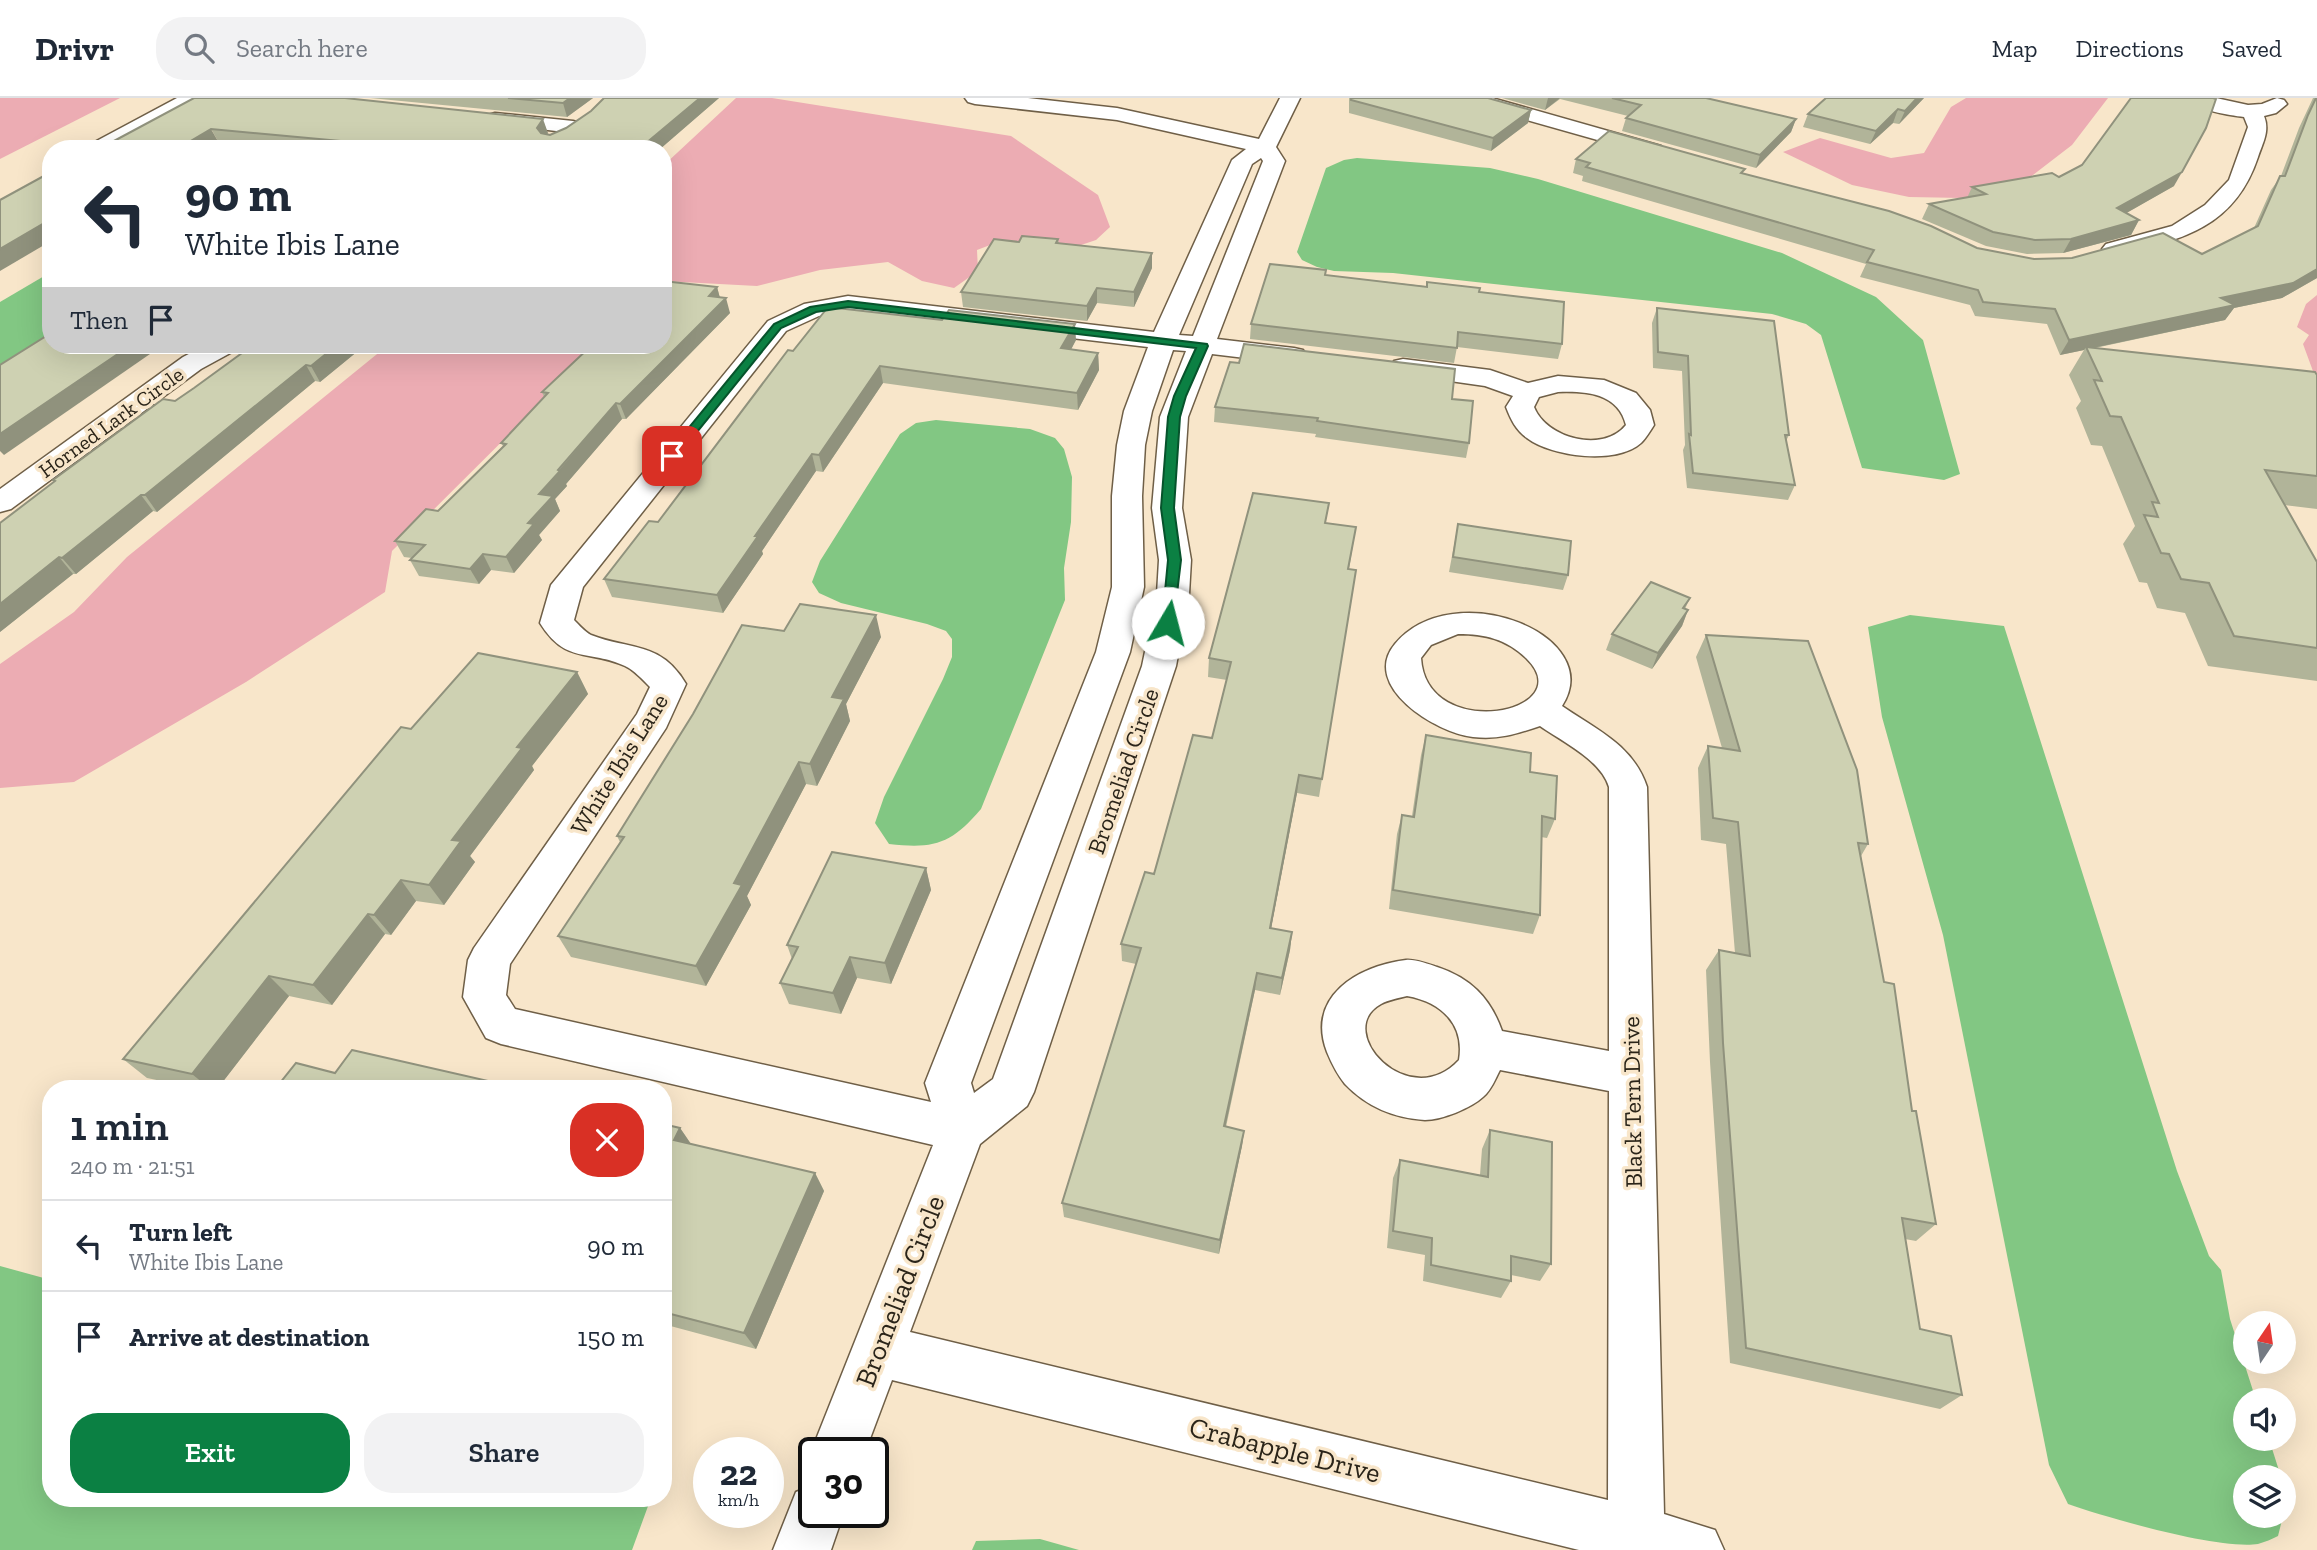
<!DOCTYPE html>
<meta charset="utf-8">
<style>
:root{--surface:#fff;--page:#f2f2f3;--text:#1f2937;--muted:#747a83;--line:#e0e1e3;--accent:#0b8043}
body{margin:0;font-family:"Zilla Slab",serif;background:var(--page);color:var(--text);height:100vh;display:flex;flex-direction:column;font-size:26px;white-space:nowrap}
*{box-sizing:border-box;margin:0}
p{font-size:23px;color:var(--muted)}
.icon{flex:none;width:38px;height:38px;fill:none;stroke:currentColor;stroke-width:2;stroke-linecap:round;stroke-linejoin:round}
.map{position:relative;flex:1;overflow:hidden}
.panel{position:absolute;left:42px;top:982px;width:630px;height:427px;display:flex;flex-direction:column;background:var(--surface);border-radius:28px;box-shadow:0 7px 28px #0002}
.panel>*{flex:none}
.banner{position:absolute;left:42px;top:42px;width:630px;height:214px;border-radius:28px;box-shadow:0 7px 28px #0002;background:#fff;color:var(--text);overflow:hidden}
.needle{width:46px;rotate:13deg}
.buttons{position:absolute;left:2233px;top:1213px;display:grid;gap:14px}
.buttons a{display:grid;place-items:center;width:63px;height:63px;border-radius:50%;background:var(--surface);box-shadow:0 7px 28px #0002;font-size:35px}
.speed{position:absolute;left:693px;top:1339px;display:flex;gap:14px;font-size:35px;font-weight:700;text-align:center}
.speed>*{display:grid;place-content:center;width:91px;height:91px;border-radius:50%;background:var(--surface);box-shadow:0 7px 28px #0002;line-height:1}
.speed small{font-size:18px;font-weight:400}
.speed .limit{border:4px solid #111;border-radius:10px;background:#fff;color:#111}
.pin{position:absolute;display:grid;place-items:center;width:60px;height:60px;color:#fff;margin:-30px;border-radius:14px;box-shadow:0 4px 10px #0006}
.me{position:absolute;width:77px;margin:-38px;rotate:8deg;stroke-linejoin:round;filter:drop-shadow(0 0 5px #0008)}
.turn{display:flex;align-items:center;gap:24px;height:147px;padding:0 28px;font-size:32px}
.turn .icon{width:91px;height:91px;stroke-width:2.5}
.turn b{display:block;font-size:49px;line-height:60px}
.then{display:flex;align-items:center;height:66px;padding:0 28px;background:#0003;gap:14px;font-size:26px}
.round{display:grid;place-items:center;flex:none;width:74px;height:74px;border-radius:28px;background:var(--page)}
.overview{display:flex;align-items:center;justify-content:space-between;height:119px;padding:0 28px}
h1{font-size:42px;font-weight:600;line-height:52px}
.primary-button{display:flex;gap:14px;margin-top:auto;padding:14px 28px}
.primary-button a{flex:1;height:80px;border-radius:28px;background:var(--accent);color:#fff;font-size:28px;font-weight:600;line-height:80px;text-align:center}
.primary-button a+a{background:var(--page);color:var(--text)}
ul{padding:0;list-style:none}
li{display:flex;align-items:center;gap:21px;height:91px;padding:0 28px;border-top:2px solid var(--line)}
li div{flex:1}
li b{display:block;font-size:26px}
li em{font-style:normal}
header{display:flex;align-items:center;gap:42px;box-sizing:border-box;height:98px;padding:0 35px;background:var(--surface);border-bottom:2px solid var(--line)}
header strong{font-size:33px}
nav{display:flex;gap:38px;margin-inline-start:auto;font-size:24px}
.search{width:490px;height:63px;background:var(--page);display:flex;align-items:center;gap:18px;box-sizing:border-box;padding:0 24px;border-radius:28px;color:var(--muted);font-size:26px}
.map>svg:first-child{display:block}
</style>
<header>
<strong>Drivr</strong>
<div class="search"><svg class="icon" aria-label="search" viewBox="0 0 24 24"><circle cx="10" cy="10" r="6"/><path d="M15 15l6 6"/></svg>Search here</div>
<nav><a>Map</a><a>Directions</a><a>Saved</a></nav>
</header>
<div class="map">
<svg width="2317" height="1452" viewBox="0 0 2317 1452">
<rect width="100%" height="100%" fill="#f8e6ca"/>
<g fill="#ecacb3">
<path d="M0,0H120L0,61Z"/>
<path d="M736,0H772L1011,38L1098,97L1110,129L1096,142L1069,151L998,144L977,152L978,173L954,190L922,183L888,164L820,172L757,188L663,183V68Z"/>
<path d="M1966,0H2108L2072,47L2024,84L1963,100L1909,99L1852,87L1783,54L1820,40L1891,60L1924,55L1951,9Z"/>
<path d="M2317,197V284L2303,246L2309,237L2297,229L2306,206Z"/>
<path d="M404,247H599L392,453L385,494L246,584L74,684L0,690V566L74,514L127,459L382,252Z"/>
</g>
<g fill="#82c783">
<path d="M1357,60L1490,70L1538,81L1782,155L1876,199L1923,242L1960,376L1944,382L1862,370L1821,237L1806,226L1772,216L1393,175L1334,173L1317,169L1302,162L1297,154L1326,70L1344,62Z"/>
<path d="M51,174V238L0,270V204Z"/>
<path d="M936,322L1030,331L1055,340L1064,351L1072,379L1071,424L1064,470L1065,502L981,711C951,746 935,751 889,746L875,725L884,699L943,581L952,559V541L946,533L927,526L841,505L819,495L812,484L820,463L900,336L916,325Z"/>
<path d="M1910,517L2004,528L2177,1073L2209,1158L2221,1172L2230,1221L2256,1302H2245V1340L2269,1341L2281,1379H2245V1418H2283L2278,1438C2272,1441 2265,1444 2258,1446C2219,1452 2108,1420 2068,1406L2049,1367L1943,837L1882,619L1868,529Z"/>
<path d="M0,1168L51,1182V1400H651L632,1452H0Z"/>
<path d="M1040,1441L1079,1452H972L976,1443Z"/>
</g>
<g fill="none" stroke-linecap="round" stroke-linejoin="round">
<g stroke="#6f5f47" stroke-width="3">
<g id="minor">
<path d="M177,0H210L207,4L185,10L112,51H86L89,47Z"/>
<path d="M965,0H1028L1117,10L1259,41L1280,0H1300L1276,49L1285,63L1217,241L1294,250L1303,252L1307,258L1303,264L1294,266L1212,256L1188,319L1182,410L1191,462L1189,496L1176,568L1034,994L1027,1008L980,1046L910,1234L1608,1402L1609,993L1500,972C1495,981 1492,991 1483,999C1471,1010 1442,1022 1425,1022C1394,1020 1367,1009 1345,986C1337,976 1332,966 1327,954C1306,899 1357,868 1406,862C1415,861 1428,866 1437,869C1470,880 1490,899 1502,933L1609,953V689C1601,662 1563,644 1540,628C1516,636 1498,642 1473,639C1436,635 1360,588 1395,546C1453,476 1608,537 1562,608C1597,632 1633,647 1647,689L1664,1416L1715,1432L1724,1452H1579L892,1282L865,1354H814V1361L811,1354L933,1047L501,946L486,940L463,899L468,862L474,850L637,616L650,589C643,582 634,572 625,568C589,551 566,567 540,525L551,487L768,223L804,206L848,198L1154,234L1232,62L1246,51L1117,22L975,6L968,4ZM1261,60L1263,63L1193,238L1179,237L1252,66ZM848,214L1148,249L1124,313L1117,347L1112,398V489L1096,554L925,985L931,1004L515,911L506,897L510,866L666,630L686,586C661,543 629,552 591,537C585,534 579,527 574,522L583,489L786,233L819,218ZM1173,252L1186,253L1160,319L1152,410L1159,462L1157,496L1142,568L993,981L974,995L971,985L1130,554L1144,489L1142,398L1145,347L1152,313ZM1458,536C1485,536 1506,541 1526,560C1583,615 1426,646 1421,560L1431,547ZM1407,898C1441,904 1465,926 1459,962C1409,1016 1332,933 1381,906C1388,902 1399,900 1407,898Z"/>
<path d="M1460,0H1492L1661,48L1665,52L1661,56H1647L1463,4Z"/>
<path d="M2188,0H2216L2248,7L2262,6L2277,0L2284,2L2287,6L2276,15L2264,18C2270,33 2263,44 2258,59C2234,131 2180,142 2114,158L2106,156L2102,151L2106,146L2172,128L2205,107L2229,82L2248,29L2244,19C2228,17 2199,13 2188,0Z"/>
<path d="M495,15L573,23L580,25L583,29L580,33L573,35L488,25L485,21L488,17Z"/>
<path d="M206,247H238L234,253L201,271L11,411L0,414V391L183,259Z"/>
<path d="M1403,261L1490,272L1528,285L1558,278L1604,282L1636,295L1650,312L1654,327C1650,333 1646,340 1641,345C1617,367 1552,359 1527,340C1516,332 1511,322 1506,309L1513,298L1485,288L1394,275L1390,269L1394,263ZM1558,294C1586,293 1618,295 1626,327C1603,356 1546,340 1534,309L1539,299Z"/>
<path d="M814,1387V1414H844L831,1452H773L796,1394Z"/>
</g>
</g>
<use href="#minor" fill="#fff" fill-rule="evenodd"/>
</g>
<g fill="#b1b499">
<path d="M194,0L548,35L547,36L550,37L566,30L591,13L604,0H719L660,51H281L219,45Z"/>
<path d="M370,0H593L567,19Z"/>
<path d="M1349,0H1488L1531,12L1528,25L1491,53L1349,15Z"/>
<path d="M1502,0H1706L1796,21L1791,34L1756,70L1622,33L1626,20L1628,18L1560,1L1545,12Z"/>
<path d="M1924,0L1899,26L1893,25L1870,46L1803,29L1808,16Z"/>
<path d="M2313,0H2317V180L2282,200L2234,210L2225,222L2095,250L2317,277V411L2285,407L2317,464V583L2208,568L2185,515L2157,510L2147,485L2139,484L2123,446L2135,428L2102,348L2091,347L2076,310L2081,303L2069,277L2084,252L2060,257L2047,226L1975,218L1970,207L1860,179L1866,166L1582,83L1583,78L1573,75L1576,61L1744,76L1977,150L2034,161L2202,156L2254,130L2271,92L2281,78L2299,30Z"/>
<path d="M2174,88L2126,115L2139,122L2131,137L2063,155L2027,156L1986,148L1922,121L1929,106L1967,100L1972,89Z"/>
<path d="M1058,141L1059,145L1152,155V170L1134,209L1097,205L1087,223L963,209L961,194L1019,144Z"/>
<path d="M1325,177L1479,194L1562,246L1558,261L1457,249L1454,265L1250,241L1251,226Z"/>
<path d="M717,189L720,200L730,215L626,321H622L566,386L567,388L555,401L560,413L539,437L542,442L514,475L491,472L479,486L419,478L410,462L412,460L404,459L395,443L438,413L503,348L501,345L544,299L542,294Z"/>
<path d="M1657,210L1789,337L1786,343L1795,387L1788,402L1687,390L1683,352L1685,347L1682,273L1653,270L1652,225Z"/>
<path d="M1076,242L1071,251L1098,255L1099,272L1078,312L883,285L823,374L816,373L762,453L763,456L723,515L612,499L604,481L658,424L793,253Z"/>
<path d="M253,247H409L402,253L364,248L320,284L315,283L157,414L153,413L76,476H73L0,534L54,384L53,382L194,290Z"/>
<path d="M1452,301L1469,345L1466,360L1315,339L1316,336L1214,324L1215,309Z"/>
<path d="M1327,425L1356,429L1349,471L1356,472L1319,699L1297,695L1271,830L1292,834L1290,852L1280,897L1255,892L1226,1029L1244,1033L1242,1048L1219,1156L1064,1119L1062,1105L1136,866L1122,863L1121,846L1154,776L1212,640L1227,582L1208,579L1209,560Z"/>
<path d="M1458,426L1568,477L1563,492L1449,474Z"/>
<path d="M1690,500L1685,511L1688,512L1682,528L1652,571L1606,552L1612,536Z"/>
<path d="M784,533L881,539L846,606L850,623L817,688L806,686L747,798L751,807L706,888L571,859L558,838L620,744L617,738Z"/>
<path d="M1706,537L1868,746L1861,758L1884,884L1936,1126L1916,1143L1905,1141L1920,1231L1962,1297L1940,1311L1730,1265L1710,964L1706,872L1719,852L1735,855L1726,746L1701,742L1698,670L1708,648L1722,650L1696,559Z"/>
<path d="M577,574L588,596L532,668L534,672L470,758L475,764L444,807L416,803L391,837L385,836L332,907L289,898L218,990H195L147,980L123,961L411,631Z"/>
<path d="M1426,637L1530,674L1555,721L1547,740L1541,739L1540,817L1533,836L1389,811L1397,736L1402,717L1412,718L1421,657Z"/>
<path d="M926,770L931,792L891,886L857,880L841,916L789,906L780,885L792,861L787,847Z"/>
<path d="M663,1026L680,1030L691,1046L815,1075L824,1093L756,1251L663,1226Z"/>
<path d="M1490,1032L1551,1166L1540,1183L1511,1177V1183L1501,1200L1423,1183L1425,1157L1387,1150L1393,1080L1400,1062L1480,1077L1482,1051Z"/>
</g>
<g fill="#90927d">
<path d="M570,0H593L567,19L563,5Z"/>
<path d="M700,0H719L660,51H639Z"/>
<path d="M1548,0H1560L1545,12Z"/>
<path d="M1917,0H1924L1899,26L1905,13Z"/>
<path d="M1898,11L1893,25L1870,46L1876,33Z"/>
<path d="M1531,12L1528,25L1491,53L1493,40Z"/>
<path d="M543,21L548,35L542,45L537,30Z"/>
<path d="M1796,21L1791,34L1756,70L1760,57Z"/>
<path d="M211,31L219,45L209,51H177Z"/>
<path d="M2182,74L2174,88L2109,125L2117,110Z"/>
<path d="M51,121V143L0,173V151Z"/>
<path d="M2139,122L2131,137L2063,155L2071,141Z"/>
<path d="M1152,155V170L1134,209V194Z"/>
<path d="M2317,171V180L2282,200L2234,210L2225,222L2088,251L2086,249L2084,252L2060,257L2069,242L2221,200Z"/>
<path d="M717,189L721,204L726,200L730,215L626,321L620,306Z"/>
<path d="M1097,190V205L1087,223V208Z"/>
<path d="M1075,226L1076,242L1063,267L1061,250Z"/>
<path d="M131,247H163L4,357L0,353V336Z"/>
<path d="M337,247H363L364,248L320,284L311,268Z"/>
<path d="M399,247H409L402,253Z"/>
<path d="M1098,255L1099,272L1078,312L1077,295Z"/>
<path d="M306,267L315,283L157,414L145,397Z"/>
<path d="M880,268L883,285L823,374L819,357Z"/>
<path d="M616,305L622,321L566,386L567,388L555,401L560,413L539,437L542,442L514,475L506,459L528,425L539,396Z"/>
<path d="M812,356L816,373L762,453L763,456L723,515L717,497L755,438Z"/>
<path d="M141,397L153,413L76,476L62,460Z"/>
<path d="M483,456L491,472L479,486L470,471Z"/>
<path d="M59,459L73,476L0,534V506Z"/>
<path d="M1688,512L1682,528L1652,571L1658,555Z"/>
<path d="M876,517L881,539L846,606L850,623L817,688L810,666L832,599Z"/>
<path d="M577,574L588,596L532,668L534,672L470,758L475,764L444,807L429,787L452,742L517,649Z"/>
<path d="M799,664L806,686L747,798L751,807L706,888L696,868L734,785Z"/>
<path d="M1299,677L1297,695L1268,847L1270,830Z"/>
<path d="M926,770L931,792L891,886L885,865Z"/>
<path d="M401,782L416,803L391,837L374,817Z"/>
<path d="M368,816L385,836L332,907L313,887Z"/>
<path d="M1292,834L1290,852L1280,897L1282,880Z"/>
<path d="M850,859L857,880L841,916L833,895Z"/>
<path d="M1257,875L1255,892L1222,1044L1224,1028Z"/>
<path d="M269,878L289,898L218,990H209L192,976Z"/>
<path d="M680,1030L693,1049L674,1042Z"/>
<path d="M1244,1033L1242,1048L1219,1156L1220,1142Z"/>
<path d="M815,1075L824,1093L756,1251L744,1235Z"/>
</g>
<g fill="#ced1b2" stroke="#90927d" stroke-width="2">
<path d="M194,0H345L543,21L537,30L541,35L550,37L566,30L591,13L604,0H700L639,51H391L395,48L211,31L177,51H99Z"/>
<path d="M508,0H570L563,5Z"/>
<path d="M1351,0H1488L1531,12L1493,40L1351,2Z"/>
<path d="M1612,0H1706L1796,21L1760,57L1626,20L1641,7Z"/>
<path d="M1826,0H1917L1905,13L1898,11L1876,33L1808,16Z"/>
<path d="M2131,0H2213L2216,1L2206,30L2182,74L2117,110L2139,122L2071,141L2035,142L1993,134L1929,106L1986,96L1972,89L2052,75L2059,79L2082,67Z"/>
<path d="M2316,0H2317V171L2293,185L2221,200L2235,207L2069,242L2055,211L1983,204L1978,192L1867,164L1874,152L1586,69L1590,65L1576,61L1609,33L1745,71L1741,75L1889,113L1931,128L1977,150L2034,161L2072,160L2163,135L2202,156L2258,128L2280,78H2285L2308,17Z"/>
<path d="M51,74V121L0,151V102Z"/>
<path d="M1022,138L1058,141L1056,145L1152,155L1134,194L1097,190L1087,208L961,194L994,141L1019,144Z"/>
<path d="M1270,166L1326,172L1325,177L1427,189V184L1480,190L1479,194L1564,204L1562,246L1458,234L1457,250L1251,226Z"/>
<path d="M663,183L717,189L709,198L726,200L620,306L616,305L558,372L560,373L539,396L553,398L528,425L534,426L506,459L483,456L470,471L410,462L425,447L395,443L426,411L438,413L506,346L501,345L548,295L542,294L592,247H663Z"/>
<path d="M828,209L942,222L949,212L1075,226L1061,250L1098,255L1077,295L880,268L819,357L812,356L755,438H758L717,497L604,481L649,423L658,424L788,252L793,253Z"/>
<path d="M1657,210L1774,223L1789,337H1785L1795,387L1693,375L1689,336L1691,337L1688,258L1658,254Z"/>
<path d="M51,235V247H131L0,336V267Z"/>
<path d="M1244,246L1455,271L1452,301L1473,303L1469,345L1317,323L1318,320L1215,309L1230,264L1239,265Z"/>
<path d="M253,247H337L311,268L306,267L145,397H141L62,460L59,459L0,506V425L55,383L53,382L163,301L175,303L194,290Z"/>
<path d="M2086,249L2315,274L2317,277V378L2265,372L2317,464V550L2234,538L2209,485L2181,481L2169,456L2161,455L2144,417L2158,419L2152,404L2159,405L2121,319L2110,318L2094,282L2102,283Z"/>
<path d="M1253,395L1329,405L1325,425L1356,429L1348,471L1356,472L1322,681L1299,677L1270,830L1292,834L1282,880L1257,875L1224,1028L1244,1033L1220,1142L1062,1105L1141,850L1121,846L1145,774L1154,776L1193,637L1212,640L1231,564L1209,560Z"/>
<path d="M1458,426L1571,443L1568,477L1453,459Z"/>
<path d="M1651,484L1690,500L1683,510L1688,512L1658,555L1612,536Z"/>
<path d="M800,506L876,517L832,599L844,601L810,666L799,664L734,785L742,787L696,868L558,838L624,739L617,738L693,616L742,527L784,533Z"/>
<path d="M1706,537L1808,543L1857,672L1868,746L1858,745L1884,884L1894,886L1912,1013H1916L1936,1126L1902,1120L1920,1231L1951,1238L1962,1297L1746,1250L1723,945L1719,852L1750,858L1738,724L1713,720L1708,648L1740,653Z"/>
<path d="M478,555L577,574L517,649L522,650L452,742L461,743L429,787L401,782L374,817L368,816L313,887L269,878L192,976L123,961L401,629L411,631Z"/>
<path d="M1426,637L1531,655L1530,674L1557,678L1555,721L1542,718L1540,817L1393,792L1402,717L1414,719Z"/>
<path d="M832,754L926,770L885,865L850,859L833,895L780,885L798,849L787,847Z"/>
<path d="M352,952L519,990H276L296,965L335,975Z"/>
<path d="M663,1026L680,1030L674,1042L815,1075L744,1235L663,1214Z"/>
<path d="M1490,1032L1552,1044L1551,1166L1511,1158V1183L1431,1167L1432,1140L1393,1133L1400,1062L1488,1079Z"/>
</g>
<path fill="#0b8043" stroke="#07532c" stroke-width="2" d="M848,203L1207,246L1208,248L1186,298L1180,319L1174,410L1181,462L1173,529L1168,530L1162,525L1168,462L1161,410L1168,319L1174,298L1196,250L848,209L816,214L781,230L676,360H668V355L774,226L810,209Z"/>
<g text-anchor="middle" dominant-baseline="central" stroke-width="7" stroke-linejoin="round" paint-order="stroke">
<g font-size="21" fill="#2a2419" stroke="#f8e6ca">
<text transform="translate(111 324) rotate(-36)">Horned Lark Circle</text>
</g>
<g font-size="24" fill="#2a2419" stroke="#f8e6ca">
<text transform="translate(619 666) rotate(-58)">White Ibis Lane</text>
<text transform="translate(1123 673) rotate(-71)">Bromeliad Circle</text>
<text transform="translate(1632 1004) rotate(-91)">Black Tern Drive</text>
</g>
<g font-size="28" fill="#2a2419" stroke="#f8e6ca">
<text transform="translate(900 1193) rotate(-69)">Bromeliad Circle</text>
<text transform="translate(1285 1352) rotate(14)">Crabapple Drive</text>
</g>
</g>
</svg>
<div class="buttons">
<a><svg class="needle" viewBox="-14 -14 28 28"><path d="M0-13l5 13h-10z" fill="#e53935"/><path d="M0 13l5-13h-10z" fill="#747a83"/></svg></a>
<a><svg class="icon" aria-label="sound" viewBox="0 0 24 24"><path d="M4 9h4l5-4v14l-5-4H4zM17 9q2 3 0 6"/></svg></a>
<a><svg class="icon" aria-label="layers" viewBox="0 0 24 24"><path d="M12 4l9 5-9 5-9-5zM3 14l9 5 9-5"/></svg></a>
</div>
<div class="speed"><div>22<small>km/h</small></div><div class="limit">30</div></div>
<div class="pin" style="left:672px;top:358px;background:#d93025"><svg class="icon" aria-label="arrive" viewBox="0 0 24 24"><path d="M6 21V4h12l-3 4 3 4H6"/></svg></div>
<svg class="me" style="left:1168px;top:525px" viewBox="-20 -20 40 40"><circle r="19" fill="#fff"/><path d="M0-13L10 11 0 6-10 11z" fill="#0b8043"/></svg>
<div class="banner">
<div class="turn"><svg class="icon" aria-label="left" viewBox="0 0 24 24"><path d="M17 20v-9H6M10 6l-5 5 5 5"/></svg><div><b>90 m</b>White Ibis Lane</div></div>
<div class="then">Then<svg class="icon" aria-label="arrive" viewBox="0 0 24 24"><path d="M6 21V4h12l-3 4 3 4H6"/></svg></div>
</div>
<section class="panel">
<div class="overview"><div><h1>1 min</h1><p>240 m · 21:51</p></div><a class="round" style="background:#d93025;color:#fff"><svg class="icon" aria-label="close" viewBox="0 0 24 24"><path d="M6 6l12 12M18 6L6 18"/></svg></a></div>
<ul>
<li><svg class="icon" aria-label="left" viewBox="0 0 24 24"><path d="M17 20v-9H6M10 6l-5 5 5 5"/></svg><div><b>Turn left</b><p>White Ibis Lane</p></div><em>90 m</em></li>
<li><svg class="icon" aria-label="arrive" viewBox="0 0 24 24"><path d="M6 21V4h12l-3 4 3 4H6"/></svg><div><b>Arrive at destination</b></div><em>150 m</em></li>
</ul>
<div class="primary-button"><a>Exit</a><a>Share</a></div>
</section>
</div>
